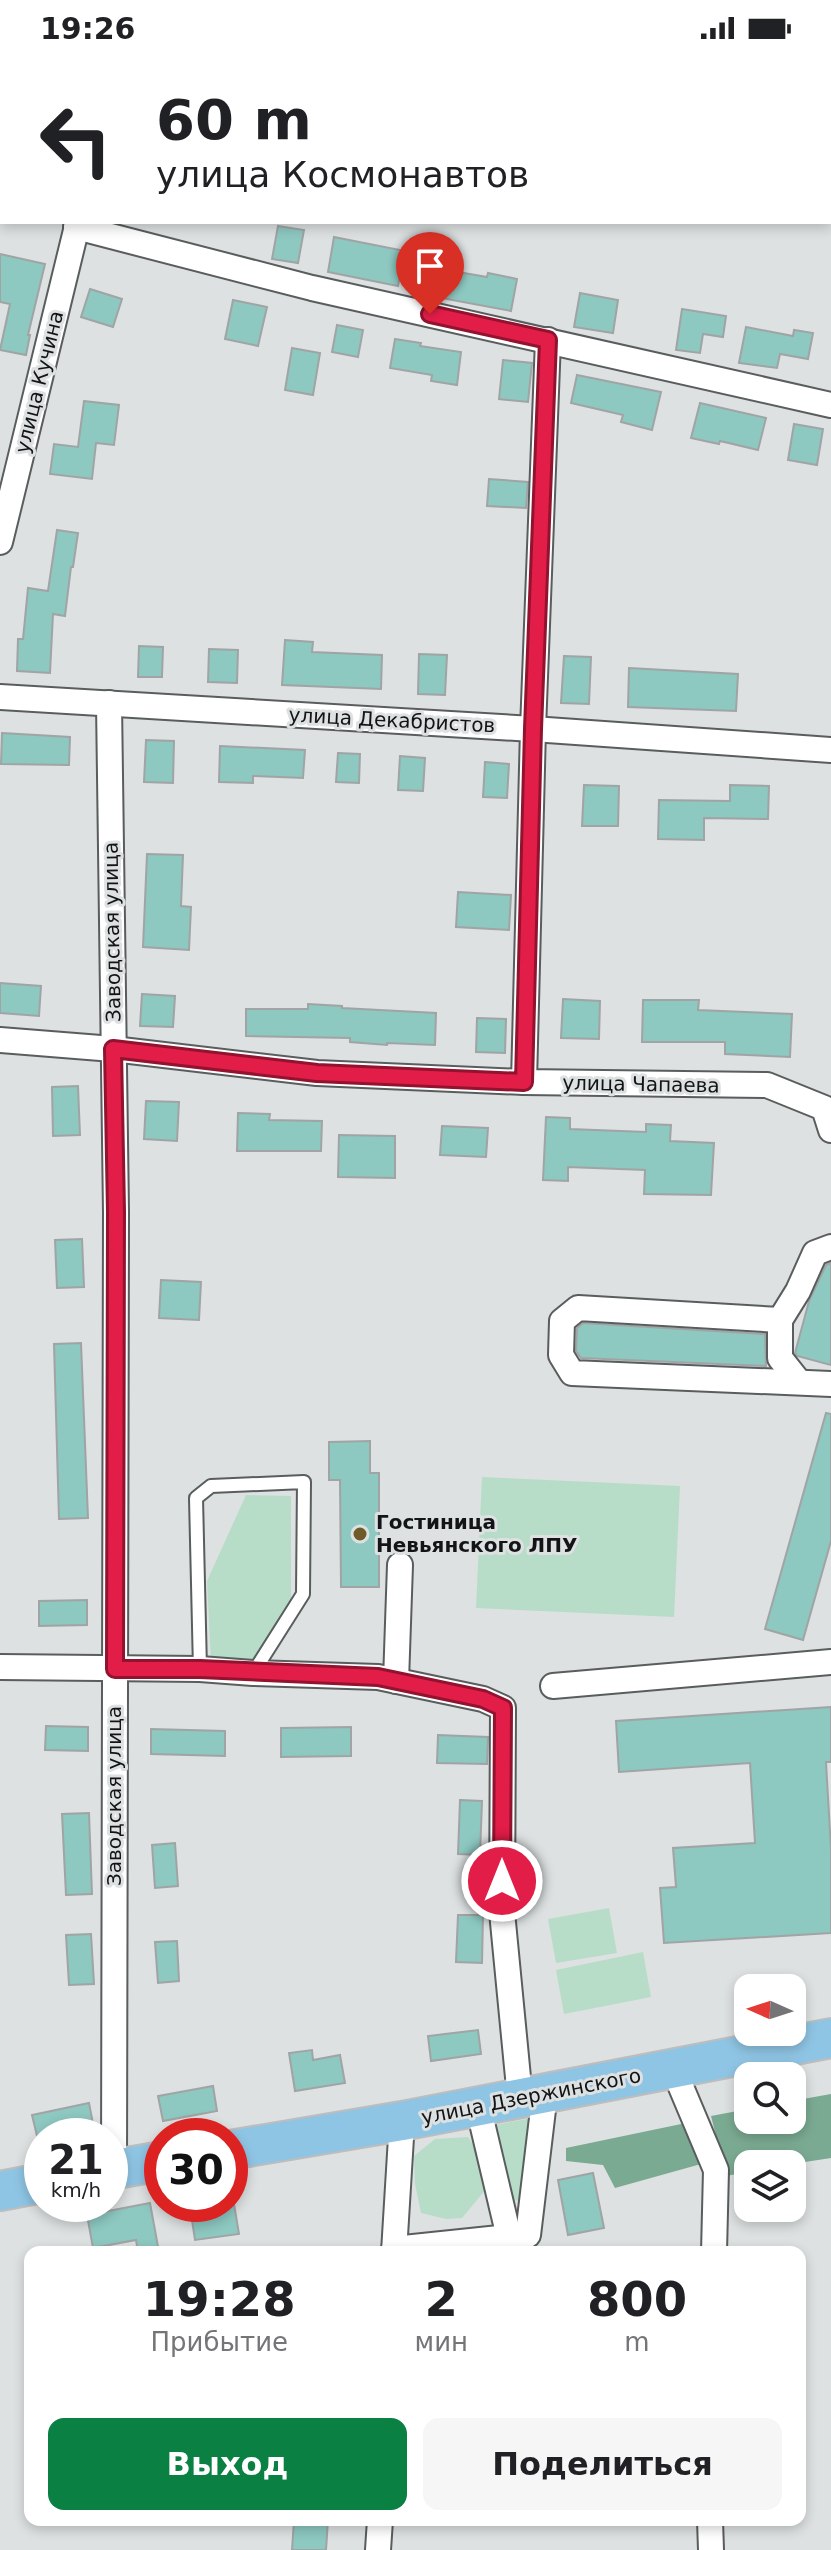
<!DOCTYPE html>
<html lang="ru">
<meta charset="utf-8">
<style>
:root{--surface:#fff;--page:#f6f6f6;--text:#202124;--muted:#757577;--accent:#0b8043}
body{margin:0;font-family:"DejaVu Sans",sans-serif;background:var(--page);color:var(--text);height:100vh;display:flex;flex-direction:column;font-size:30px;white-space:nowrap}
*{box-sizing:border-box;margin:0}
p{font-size:26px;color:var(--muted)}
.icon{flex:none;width:44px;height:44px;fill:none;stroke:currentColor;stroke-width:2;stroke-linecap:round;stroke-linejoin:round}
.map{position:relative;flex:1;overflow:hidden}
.sheet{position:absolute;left:24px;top:2190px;width:782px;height:280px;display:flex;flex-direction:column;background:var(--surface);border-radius:16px;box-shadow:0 4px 12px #0003}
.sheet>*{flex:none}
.hud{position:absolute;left:0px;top:0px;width:832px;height:168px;box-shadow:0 4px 12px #0003;background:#fff;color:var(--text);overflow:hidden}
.needle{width:52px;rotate:273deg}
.buttons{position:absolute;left:734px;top:1918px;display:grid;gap:16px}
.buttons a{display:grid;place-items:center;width:72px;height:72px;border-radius:16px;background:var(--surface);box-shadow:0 4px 12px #0003;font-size:40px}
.speed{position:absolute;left:24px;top:2062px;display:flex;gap:16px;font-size:40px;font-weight:700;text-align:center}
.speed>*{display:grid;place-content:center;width:104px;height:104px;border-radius:50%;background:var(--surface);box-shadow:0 4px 12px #0003;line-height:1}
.speed small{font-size:20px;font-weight:400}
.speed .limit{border:12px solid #d22;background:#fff;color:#111}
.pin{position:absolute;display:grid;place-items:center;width:68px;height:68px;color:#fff;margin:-82px -34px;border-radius:50% 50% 50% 0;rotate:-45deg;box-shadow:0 0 8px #0007}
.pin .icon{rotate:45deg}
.me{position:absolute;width:88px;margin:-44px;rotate:0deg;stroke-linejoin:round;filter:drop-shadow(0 0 6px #0008)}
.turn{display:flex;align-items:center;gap:28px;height:168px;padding:0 24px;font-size:36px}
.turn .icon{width:104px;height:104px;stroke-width:2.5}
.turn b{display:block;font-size:56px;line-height:68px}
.eta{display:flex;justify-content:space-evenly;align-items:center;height:136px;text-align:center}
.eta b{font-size:48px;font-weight:800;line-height:56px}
.button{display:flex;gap:16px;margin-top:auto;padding:16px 24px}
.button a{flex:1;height:92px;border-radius:16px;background:var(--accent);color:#fff;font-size:32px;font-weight:800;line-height:92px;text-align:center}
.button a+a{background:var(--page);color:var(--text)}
.status{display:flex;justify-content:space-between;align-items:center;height:56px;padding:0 40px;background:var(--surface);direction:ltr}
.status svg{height:22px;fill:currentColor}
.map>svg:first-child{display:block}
</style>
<div class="status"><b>19:26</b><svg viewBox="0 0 49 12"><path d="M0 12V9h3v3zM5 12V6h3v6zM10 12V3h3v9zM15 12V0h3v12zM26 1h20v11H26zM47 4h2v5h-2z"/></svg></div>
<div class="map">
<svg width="831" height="2494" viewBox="0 0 831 2494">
<rect width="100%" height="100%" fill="#dde1e2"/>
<g fill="#b7ddc8">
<path d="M482,1421L680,1430L674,1561L476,1552Z"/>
<path d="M246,1439L291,1440V1545L251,1607L211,1605L207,1525Z"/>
<path d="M609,1852L617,1897L556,1907L548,1863Z"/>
<path d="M643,1896L651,1941L564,1958L556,1914Z"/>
<path d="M532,2062L525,2143L512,2145L495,2069Z"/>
<path d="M468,2081L484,2104L486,2133L462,2162L446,2163L421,2157L415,2128L414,2100L435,2083Z"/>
</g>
<g fill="#7baa92">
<path d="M831,2038V2102L792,2108H748V2116L726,2120L711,2060L748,2053V2064H792V2045Z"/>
<path d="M686,2067L701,2108L615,2132L603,2109L566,2105V2092Z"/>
</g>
<g fill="#8dc8c1" stroke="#a0a4a4" stroke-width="2">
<path d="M278,170L304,174L298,207L272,203Z"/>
<path d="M334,181L405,195L398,230L328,216Z"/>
<path d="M0,198L45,208L28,279H30L26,299L0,294L10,248L0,246Z"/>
<path d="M441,213L487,221L488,217L517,223L511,255L436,241Z"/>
<path d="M90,233L122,243L113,271L81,261Z"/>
<path d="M580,237L618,244L613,277L574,271Z"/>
<path d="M233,244L267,251L258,290L225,283Z"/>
<path d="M682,253L726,260L723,281L703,278L700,297L676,294Z"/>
<path d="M337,269L363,274L358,301L332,296Z"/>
<path d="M746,271L793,280L794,274L813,277L808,303L780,298L777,312L739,307Z"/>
<path d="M395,283L421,287L420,290L461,296L457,329L431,325L432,319L390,312Z"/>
<path d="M292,292L320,297L313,339L285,334Z"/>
<path d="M503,304L532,307L528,346L499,343Z"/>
<path d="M577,319L661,336L652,374L621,366L623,359L571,347Z"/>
<path d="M84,345L119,349L114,389L96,387L92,423L50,418L54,388L78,391Z"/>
<path d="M700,347L766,362L758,394L720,385L719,388L691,382Z"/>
<path d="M794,368L823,373L817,409L788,404Z"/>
<path d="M489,423L528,426L526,452L487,450Z"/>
<path d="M57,474L78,477L73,511H71L65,560L53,558L50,617L17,615L18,583H23L28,532L48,535Z"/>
<path d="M285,584L313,586L312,596L382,599L381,633L282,629Z"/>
<path d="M139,590L163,591L162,621H138Z"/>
<path d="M209,593L238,594L237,627L208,626Z"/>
<path d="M419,598L447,599L445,639L418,638Z"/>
<path d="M564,600L591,601L589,648L561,647Z"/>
<path d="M629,612L738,618L736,655L628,651Z"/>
<path d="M2,677L70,681L69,709L1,708Z"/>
<path d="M146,684L174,685L173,727L144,726Z"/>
<path d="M220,690L305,694L303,722L253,720V727L219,726Z"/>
<path d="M338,697L360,698L359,727L336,726Z"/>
<path d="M400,700L425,702L423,735L398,734Z"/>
<path d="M485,706L509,708L507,742L483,741Z"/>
<path d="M584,729L619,730L618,770H582Z"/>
<path d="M730,729L769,730L768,763L704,762V784L658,783L659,744L730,745Z"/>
<path d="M147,798L183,799L181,850L191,851L189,894L143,891Z"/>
<path d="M458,836L511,839L509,874L456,871Z"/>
<path d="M0,927L41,930L39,960L0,957Z"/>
<path d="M142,938L175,940L173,971L140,970Z"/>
<path d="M563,943L600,945L599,983L561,982Z"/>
<path d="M643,944H699L698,954L792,958L790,1001L725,998V986H642Z"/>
<path d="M308,948L342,950V952L436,957L435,989L387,987V989L350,986V982L246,980V953H308Z"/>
<path d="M477,962L506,963L505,997L476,996Z"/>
<path d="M78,1030L80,1079L53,1080L52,1031Z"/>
<path d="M146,1045L179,1046L177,1085L144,1083Z"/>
<path d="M238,1057L270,1058L269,1064L322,1065L321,1095H237Z"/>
<path d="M546,1061L570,1062V1073L646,1076V1068L671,1069L670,1085L714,1087L711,1139L644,1138L645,1114L568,1111V1125L543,1124Z"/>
<path d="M442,1070L488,1072L486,1101L440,1099Z"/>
<path d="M339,1079L395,1080V1122L338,1121Z"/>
<path d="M82,1183L84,1231L57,1232L55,1184Z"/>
<path d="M831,1207V1309L797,1300L795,1297L809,1245L826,1209Z"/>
<path d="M161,1224L201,1226L199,1264L159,1262Z"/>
<path d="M583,1267L765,1278L766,1310L581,1302L576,1295L577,1272Z"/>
<path d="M81,1287L88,1462L59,1463L54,1288Z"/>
<path d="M826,1357L831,1358V1485L803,1584L765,1573Z"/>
<path d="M370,1385V1417H379V1531H341L340,1424H329V1386Z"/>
<path d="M87,1544V1569L39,1570V1545Z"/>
<path d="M831,1651V1706H826L831,1793V1877L664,1887L660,1832L676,1831L673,1792L755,1787L750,1707L619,1716L616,1665Z"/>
<path d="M46,1670L88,1671V1695L45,1694Z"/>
<path d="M351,1671V1700L281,1701V1672Z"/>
<path d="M151,1673L225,1675V1700L151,1698Z"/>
<path d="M438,1679L488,1681L487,1708L437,1707Z"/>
<path d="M460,1744L482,1745L480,1799L458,1798Z"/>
<path d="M89,1757L92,1838L66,1839L62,1758Z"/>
<path d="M175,1787L178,1830L155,1832L152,1789Z"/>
<path d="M458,1859H483L482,1907L456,1906Z"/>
<path d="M91,1878L94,1928L69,1929L66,1879Z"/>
<path d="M177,1885L179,1925L158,1927L155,1886Z"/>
<path d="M478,1974L481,1998L431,2005L428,1980Z"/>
<path d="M312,1994L313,2004L340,1999L345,2027L295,2035L289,1997Z"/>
<path d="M213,2030L217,2055L163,2065L158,2040Z"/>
<path d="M89,2047L95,2078L37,2080L32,2059Z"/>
<path d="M593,2117L604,2172L568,2179L558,2124Z"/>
<path d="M150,2147L159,2196H138L136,2184L93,2192L87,2159Z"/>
<path d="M208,2148H234L239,2178L195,2184L190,2151Z"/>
<path d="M294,2464H328L326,2494H292Z"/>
</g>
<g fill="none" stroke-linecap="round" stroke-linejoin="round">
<g stroke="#595d5d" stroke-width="16">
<path id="service" d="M200,1613L196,1442L211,1430L304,1426L303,1538L253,1617"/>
</g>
<g stroke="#595d5d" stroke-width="28">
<g id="minor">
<path d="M125,2L126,0"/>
<path d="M76,171L312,232L831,349"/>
<path d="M0,486L78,166"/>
<path d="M0,641L533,673L831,694"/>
<path d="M109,647L116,1156L114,2114"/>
<path d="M0,984L113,993L317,1017L524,1026L767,1029L824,1052L831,1074"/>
<path d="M524,1026L533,673L548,284"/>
<path d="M780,1264L578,1252L562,1265L561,1299L572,1317L831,1328"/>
<path d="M799,1326L780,1302V1264L798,1235L815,1197L831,1191"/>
<path d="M0,1611L200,1613L253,1617L378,1621L483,1643L503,1652L502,1856L520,2042"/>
<path d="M396,1625L400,1509"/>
<path d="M553,1630L831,1606"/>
<path d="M673,2012L716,2114L714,2196"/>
<path d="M478,2050L509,2181"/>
<path d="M394,2193L528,2179L545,2037"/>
<path d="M394,2196L402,2065"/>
<path d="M710,2464L711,2494"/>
<path d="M378,2494L380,2464"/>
</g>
</g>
<g stroke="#bdbdbd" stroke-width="42">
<g id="primary">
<path d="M230,2094L402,2065L831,1982"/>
<path d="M110,2114L162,2105"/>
<path d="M0,2135L42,2127"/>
</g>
</g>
<use href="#service" stroke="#fff" stroke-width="12"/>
<use href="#minor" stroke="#fff" stroke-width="24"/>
<use href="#primary" stroke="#8fc5e4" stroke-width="38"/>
</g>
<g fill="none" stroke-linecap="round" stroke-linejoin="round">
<g stroke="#92132f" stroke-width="20">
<path id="route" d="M430,258L548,284L533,673L524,1026L317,1017L113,993L116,1156L115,1613H200L378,1621L483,1643L503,1652L502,1825"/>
</g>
<use href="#route" stroke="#e11d48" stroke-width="14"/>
</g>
<circle fill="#6f5a29" stroke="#dde1e2" stroke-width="3" cx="360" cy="1478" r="8"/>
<g text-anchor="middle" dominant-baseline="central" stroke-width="6" stroke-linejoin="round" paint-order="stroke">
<g font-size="20" fill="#131415" stroke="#dde1e2">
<text transform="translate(39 326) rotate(-76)">улица Кучина</text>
<text transform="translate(392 664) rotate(3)">улица Декабристов</text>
<text transform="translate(112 876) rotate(-91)">Заводская улица</text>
<text transform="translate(641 1028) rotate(1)">улица Чапаева</text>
<text transform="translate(114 1740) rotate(-90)">Заводская улица</text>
<text transform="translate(531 2040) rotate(-11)">улица Дзержинского</text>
</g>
<g font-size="20" font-weight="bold" fill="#131415" stroke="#dde1e2" text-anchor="start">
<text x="376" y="1466">Гостиница<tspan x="376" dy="23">Невьянского ЛПУ</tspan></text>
</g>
</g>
</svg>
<div class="buttons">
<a><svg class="needle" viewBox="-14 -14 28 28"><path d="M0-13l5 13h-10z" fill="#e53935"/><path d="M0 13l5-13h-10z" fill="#757577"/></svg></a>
<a><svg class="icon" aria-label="search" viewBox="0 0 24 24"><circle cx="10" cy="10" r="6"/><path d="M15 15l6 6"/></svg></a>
<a><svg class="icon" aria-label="layers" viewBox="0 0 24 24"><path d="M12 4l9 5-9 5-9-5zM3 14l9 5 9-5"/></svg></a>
</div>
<div class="speed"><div>21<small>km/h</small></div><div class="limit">30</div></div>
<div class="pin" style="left:430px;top:258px;background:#d93025"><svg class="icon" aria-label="arrive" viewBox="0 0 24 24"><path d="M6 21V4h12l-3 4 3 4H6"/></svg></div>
<svg class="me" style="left:502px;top:1825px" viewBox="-20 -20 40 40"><circle r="17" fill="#e11d48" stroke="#fff" stroke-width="3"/><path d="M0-11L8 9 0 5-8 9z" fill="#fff"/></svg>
<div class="hud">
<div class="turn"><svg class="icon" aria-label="left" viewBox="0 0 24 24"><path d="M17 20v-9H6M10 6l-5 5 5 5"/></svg><div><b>60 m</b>улица Космонавтов</div></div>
</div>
<section class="sheet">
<div class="eta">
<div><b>19:28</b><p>Прибытие</p></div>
<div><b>2</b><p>мин</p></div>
<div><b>800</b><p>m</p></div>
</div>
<div class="button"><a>Выход</a><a>Поделиться</a></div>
</section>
</div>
